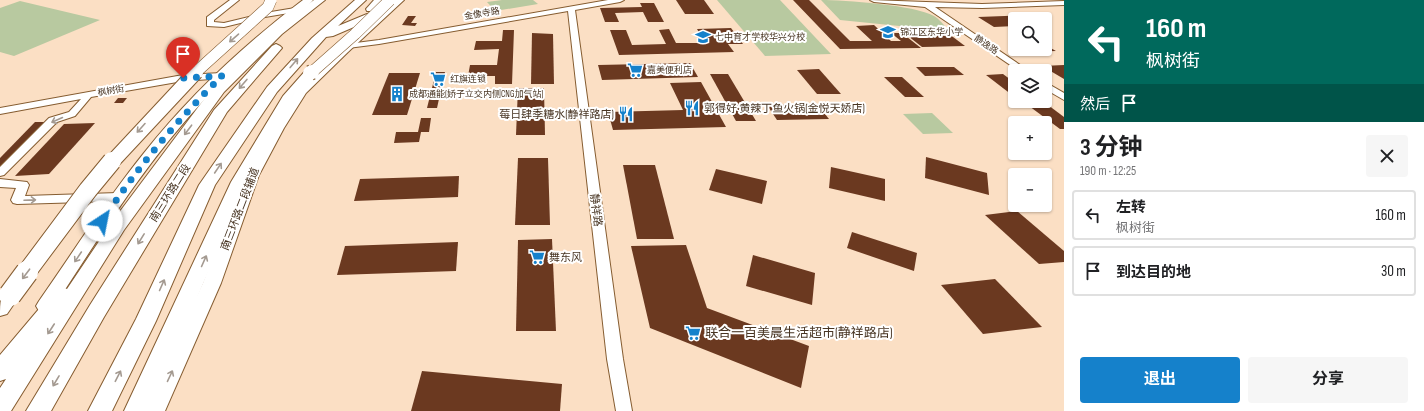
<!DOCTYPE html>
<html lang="zh">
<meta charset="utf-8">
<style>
:root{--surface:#fff;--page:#f6f6f6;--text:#202124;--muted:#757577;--line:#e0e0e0;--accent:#1581cb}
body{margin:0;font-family:"Sofia Sans Condensed","Noto Sans SC",sans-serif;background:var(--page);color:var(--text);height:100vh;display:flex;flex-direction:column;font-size:15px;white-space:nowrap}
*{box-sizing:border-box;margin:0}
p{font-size:13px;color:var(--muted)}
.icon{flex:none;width:22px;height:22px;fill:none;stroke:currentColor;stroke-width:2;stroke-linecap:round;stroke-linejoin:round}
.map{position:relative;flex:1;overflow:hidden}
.drawer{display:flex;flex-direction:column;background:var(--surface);width:360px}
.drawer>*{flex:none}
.banner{background:#00695c;color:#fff;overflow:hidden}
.controls{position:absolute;left:1008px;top:12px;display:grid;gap:8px}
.controls a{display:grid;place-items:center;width:44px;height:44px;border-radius:4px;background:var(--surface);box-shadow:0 1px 3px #0004;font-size:20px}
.pin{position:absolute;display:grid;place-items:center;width:34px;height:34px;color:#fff;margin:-41px -17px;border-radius:50% 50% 50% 0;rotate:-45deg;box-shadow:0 0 4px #0007}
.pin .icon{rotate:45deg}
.me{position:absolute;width:44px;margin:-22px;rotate:34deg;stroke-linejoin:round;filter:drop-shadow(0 0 3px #0008)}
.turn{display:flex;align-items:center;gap:14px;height:84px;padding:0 16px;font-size:18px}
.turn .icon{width:52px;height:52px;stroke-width:2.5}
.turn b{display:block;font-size:28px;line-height:34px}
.then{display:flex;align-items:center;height:38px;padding:0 16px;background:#0003;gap:8px;font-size:15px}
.round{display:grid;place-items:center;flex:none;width:42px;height:42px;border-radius:4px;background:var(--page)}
.overview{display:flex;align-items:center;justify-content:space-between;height:68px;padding:0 16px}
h1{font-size:24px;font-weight:700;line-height:30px}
.button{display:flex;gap:8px;margin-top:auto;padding:8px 16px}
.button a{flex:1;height:46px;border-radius:4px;background:var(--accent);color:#fff;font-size:16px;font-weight:700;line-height:46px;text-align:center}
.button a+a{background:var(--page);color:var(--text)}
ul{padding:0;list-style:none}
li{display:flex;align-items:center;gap:12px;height:50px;margin:0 8px 6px;padding:0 8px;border:2px solid var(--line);border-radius:4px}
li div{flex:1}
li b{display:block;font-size:15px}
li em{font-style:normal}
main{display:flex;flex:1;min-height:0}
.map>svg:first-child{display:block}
</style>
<main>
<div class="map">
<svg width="1064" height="411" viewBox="0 0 1064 411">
<rect width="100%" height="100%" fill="#fbdfc4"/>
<g fill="#b8c9a0">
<path d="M502,0H533L538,4L495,11L487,2Z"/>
<path d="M717,0H780L831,54L765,56Z"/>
<path d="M821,0C844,0 915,5 934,16C938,18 942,23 945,26L929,29L840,20Z"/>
<path d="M20,1L100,20L14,56L0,52V8Z"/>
<path d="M932,113L953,133L923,134L903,114Z"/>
</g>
<g fill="#6b3920">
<path d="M676,0H704L714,14H685Z"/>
<path d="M793,0H809L850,41H872L856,26L874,25L891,41H901L891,33H902L921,48L840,49Z"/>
<path d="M640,3H654L664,22H648L643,12L615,13L619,22H605L600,8L642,7Z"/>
<path d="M1036,15L1043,19H1015V26L994,27L978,17Z"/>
<path d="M408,16H416L411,23H417L415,26L402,25Z"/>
<path d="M731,28L743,44H728L734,52L619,55L610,30H626L632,45L666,44L659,30L669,29L676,43H705L697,29Z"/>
<path d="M503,30H514L512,84H495V76H468L470,65H497L499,49L474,50L476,41H502Z"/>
<path d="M945,31L965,46L922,47L903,32Z"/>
<path d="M532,33L553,34L554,84H531Z"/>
<path d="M1045,45L1056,51L1028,52L1023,49H1045Z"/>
<path d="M690,63L698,77L602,80L598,65Z"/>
<path d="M1064,65V79L1042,66Z"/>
<path d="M916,67H954L964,75L925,76Z"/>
<path d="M819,69L841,94H817L797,70Z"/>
<path d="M436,72H445L437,108H427Z"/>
<path d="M389,73H420L407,115H372Z"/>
<path d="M710,74H728L756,121H736Z"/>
<path d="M1003,74L1015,83V94L1012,95L986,75Z"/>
<path d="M884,77H902L924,97H905Z"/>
<path d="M701,82L726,127L613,130L608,112L683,110L670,83Z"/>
<path d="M518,88H544L545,135H516Z"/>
<path d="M118,98H127L123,103H114Z"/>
<path d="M817,104L829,119L777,120L767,105Z"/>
<path d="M1048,105L1064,117V129H1060L1029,106Z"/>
<path d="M421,118H431L429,132H421L419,142L394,143L396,132H418Z"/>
<path d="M35,122H47L0,170V158Z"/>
<path d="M95,123L49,174L15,176L64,124Z"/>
<path d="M926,157L987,173L989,195L925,178Z"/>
<path d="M518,158H548L550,225H515Z"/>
<path d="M623,165H655L674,239H637Z"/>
<path d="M831,167L885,179V201L829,188Z"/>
<path d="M716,169L767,181L762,204L709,190Z"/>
<path d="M459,176L458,197L354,201L360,179Z"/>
<path d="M1017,211L1064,251V262L1039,264L985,215Z"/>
<path d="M852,232L917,253L914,271L847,248Z"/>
<path d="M552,239L556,331H516L518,240Z"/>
<path d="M458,242L456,271L337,275L345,246Z"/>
<path d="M686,245L707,308L809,346L801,388L650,328L631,246Z"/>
<path d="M753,255L815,273L812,305L746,286Z"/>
<path d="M995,279L1042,327L983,334L941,285Z"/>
<path d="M422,371L562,384L560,411H411Z"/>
</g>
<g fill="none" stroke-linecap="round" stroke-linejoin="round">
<g stroke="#855c30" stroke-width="2">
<g id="minor">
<path d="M230,0H239L214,20V22L224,23L265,13L295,8L299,10L295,12L265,17L224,27L207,26V17Z"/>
<path d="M608,0H624L620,2L575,10L623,359L632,411H616L607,359L568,11L379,44L348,48L344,46L348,44L379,40Z"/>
<path d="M870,0L982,4L1064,1V5L982,8L935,7L1029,71H1019L925,7L874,2Z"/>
<path d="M222,73L225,74L226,76L225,78L183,81L91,97L75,116L57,122L4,175L0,176V167L49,118L69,112L81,99L0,114V108L183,75Z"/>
<path d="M1045,82L1064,93V100L1045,89Z"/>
<path d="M0,179L27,182L29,185L25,196L118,193L122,194L124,197L122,200L118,201L17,204L13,203L11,200L16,188L0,187Z"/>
</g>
</g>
<g stroke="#855c30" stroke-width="2">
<g id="major">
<path d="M303,0H313C304,12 286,22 274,33C249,54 226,76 204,100C144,164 99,238 51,311L45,313L39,311L36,306L39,301C74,251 106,200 144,153C190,95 245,44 303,0Z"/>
<path d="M395,0H404L348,52L306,93L284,128L259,175L221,283L165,411H143L203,283L245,175L272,128L298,89L340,48Z"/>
</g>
</g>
<g stroke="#855c30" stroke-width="2">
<g id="highway">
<path d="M314,0H325L282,34L224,92L124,230L11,411H0V388L6,379L0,381V355L55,290L62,287L67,289L112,222L214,86L274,30Z"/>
<path d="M355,0H366L338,26L367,14L371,13L376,16L375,18L333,36L326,37L277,92L215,185L156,321L112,411H88L136,319L199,185L267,87L312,38Z"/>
<path d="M374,0H384L375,11H367L366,9Z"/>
<path d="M276,44L280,46L282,48L227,112L104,317L51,411H26L90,305L214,110L272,46Z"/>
<path d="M310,69L314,70L316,73L296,98L247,182L148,411H124L231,182L283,96L306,70Z"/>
<path d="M10,287L17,290L20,295L7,314L0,316C0,303 0,292 10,287Z"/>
</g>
</g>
<use href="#minor" fill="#fff" fill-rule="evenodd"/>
<use href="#major" fill="#fff" fill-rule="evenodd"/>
<use href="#highway" fill="#fff" fill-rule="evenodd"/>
<g stroke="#855c30" stroke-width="12" stroke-linecap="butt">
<g id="highway-bridge-far3">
<path d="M195,73L268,7L271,0"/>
<path d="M311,73L355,34L390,0"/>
</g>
</g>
<g stroke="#855c30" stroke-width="16" stroke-linecap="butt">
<g id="highway-bridge-far2">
<path d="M310,73L312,72"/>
<path d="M112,162L196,72"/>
</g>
</g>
<g stroke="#855c30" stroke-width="20" stroke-linecap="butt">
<path id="highway-bridge-far1" d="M26,273L88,190L112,161"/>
</g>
<g stroke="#855c30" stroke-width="24" stroke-linecap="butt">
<path id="highway-bridge" d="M10,295L27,272"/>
</g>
<use href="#highway-bridge-far3" stroke="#fff" stroke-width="11"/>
<use href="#highway-bridge-far2" stroke="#fff" stroke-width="14"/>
<use href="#highway-bridge-far1" stroke="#fff" stroke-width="18"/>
<use href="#highway-bridge" stroke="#fff" stroke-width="22"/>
</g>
<defs><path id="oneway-shaft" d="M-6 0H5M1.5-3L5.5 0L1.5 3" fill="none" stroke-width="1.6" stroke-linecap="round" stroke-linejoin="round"/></defs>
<g stroke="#a49a91">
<use href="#oneway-shaft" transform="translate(234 38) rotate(139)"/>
<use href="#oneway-shaft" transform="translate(294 63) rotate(-50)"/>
<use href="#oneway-shaft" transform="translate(243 84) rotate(131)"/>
<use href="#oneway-shaft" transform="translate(57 120) rotate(156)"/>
<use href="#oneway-shaft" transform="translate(141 128) rotate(132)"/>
<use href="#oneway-shaft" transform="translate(188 130) rotate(127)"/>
<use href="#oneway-shaft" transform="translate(218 168) rotate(-56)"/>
<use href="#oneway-shaft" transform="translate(30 200) rotate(-2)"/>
<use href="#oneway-shaft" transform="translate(141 239) rotate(122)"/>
<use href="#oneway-shaft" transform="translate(78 257) rotate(124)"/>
<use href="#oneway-shaft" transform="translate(204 261) rotate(-66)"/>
<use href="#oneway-shaft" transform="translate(26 274) rotate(127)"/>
<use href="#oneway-shaft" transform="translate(162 285) rotate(-66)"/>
<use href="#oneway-shaft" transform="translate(51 329) rotate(123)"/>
<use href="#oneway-shaft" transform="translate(118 376) rotate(-63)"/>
<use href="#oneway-shaft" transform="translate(170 376) rotate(-65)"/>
<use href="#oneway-shaft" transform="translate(56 381) rotate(121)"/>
</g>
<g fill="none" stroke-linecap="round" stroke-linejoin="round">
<path stroke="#1581cb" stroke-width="7" stroke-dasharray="0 12.6" d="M102,221C137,168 177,120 222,76L183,78"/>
</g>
<defs>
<g id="school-bare" transform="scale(1.2)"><path d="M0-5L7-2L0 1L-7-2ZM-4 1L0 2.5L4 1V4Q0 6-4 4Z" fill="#1581cb" stroke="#fff" stroke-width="2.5" paint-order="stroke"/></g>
<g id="supermarket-bare" transform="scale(1.2)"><path d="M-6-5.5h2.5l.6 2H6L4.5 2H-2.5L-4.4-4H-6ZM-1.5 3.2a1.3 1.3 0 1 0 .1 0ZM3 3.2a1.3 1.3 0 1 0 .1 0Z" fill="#1581cb" stroke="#fff" stroke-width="2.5" paint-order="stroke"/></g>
<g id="building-bare" transform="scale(1.2)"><path d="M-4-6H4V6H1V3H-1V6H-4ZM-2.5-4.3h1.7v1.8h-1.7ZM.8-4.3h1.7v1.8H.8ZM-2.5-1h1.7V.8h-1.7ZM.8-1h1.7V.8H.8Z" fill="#1581cb" stroke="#fff" stroke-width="2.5" paint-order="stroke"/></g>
<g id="restaurant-bare" transform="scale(1.2)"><path d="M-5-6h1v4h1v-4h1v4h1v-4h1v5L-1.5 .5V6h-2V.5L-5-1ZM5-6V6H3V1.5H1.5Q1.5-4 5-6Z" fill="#1581cb" stroke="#fff" stroke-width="2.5" paint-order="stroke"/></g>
</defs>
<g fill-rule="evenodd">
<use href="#school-bare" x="888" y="32"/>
<use href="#school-bare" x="703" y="37"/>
<use href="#supermarket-bare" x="635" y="70"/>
<use href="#supermarket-bare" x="438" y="79"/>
<use href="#building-bare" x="397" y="94"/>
<use href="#restaurant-bare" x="692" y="108"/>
<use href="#restaurant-bare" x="626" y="114"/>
<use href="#supermarket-bare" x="537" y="257"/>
<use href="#supermarket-bare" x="693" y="333"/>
</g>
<g text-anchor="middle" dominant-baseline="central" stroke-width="4" stroke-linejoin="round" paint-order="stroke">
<g font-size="9" fill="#483523" stroke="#fff">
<text transform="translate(482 14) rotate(-10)">金像寺路</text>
<text transform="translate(986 45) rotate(34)">静逸路</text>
<text transform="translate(111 91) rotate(-10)">枫树街</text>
</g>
<g font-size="9" fill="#483523" stroke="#fff" text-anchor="start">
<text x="900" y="32">锦江区东华小学</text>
<text x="715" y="37">七中育才学校华兴分校</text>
<text x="647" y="70">嘉美便利店</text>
<text x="450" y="79">红旗连锁</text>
<text x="409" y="94">成都通能(娇子立交内侧CNG加气站)</text>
</g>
<g font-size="11" fill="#483523" stroke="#fff" text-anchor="start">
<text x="704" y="108">郭得好·黄辣丁鱼火锅(金悦天娇店)</text>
<text x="614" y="114" text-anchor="end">莓日肆季糖水(静祥路店)</text>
<text x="549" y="257">舞东风</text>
</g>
<g font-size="11" fill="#483523" stroke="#fff">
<text transform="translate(170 193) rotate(-58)">南三环路二段</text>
<text transform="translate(240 209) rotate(-69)">南三环路二段辅道</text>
<text transform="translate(596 210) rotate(83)">静祥路</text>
</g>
<g font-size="13" fill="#483523" stroke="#fff" text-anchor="start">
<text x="705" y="333">联合一百美晨生活超市(静祥路店)</text>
</g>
</g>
</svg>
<div class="controls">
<a><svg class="icon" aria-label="search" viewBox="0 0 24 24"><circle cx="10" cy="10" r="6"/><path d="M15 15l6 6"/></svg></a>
<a><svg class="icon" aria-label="layers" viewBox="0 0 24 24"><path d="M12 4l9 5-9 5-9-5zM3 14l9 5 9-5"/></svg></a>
<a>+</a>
<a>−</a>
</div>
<div class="pin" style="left:183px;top:78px;background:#d93025"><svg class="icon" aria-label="arrive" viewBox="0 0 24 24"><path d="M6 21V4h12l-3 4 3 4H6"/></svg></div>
<svg class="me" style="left:102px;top:221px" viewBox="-20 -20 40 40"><circle r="19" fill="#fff"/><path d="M0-13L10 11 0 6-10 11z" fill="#1581cb"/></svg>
</div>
<section class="drawer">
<div class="banner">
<div class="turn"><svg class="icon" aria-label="left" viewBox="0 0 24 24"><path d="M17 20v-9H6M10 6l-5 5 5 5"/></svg><div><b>160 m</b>枫树街</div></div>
<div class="then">然后<svg class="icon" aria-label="arrive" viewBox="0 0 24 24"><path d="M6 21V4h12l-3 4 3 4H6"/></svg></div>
</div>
<div class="overview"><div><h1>3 分钟</h1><p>190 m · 12:25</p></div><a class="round"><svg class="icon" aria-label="close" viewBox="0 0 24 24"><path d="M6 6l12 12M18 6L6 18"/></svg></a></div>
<ul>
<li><svg class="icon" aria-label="left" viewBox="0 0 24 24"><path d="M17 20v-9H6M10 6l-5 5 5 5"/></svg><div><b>左转</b><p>枫树街</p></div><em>160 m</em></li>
<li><svg class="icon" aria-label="arrive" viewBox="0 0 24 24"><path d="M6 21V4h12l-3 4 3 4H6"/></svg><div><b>到达目的地</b></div><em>30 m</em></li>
</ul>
<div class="button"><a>退出</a><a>分享</a></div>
</section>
</main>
